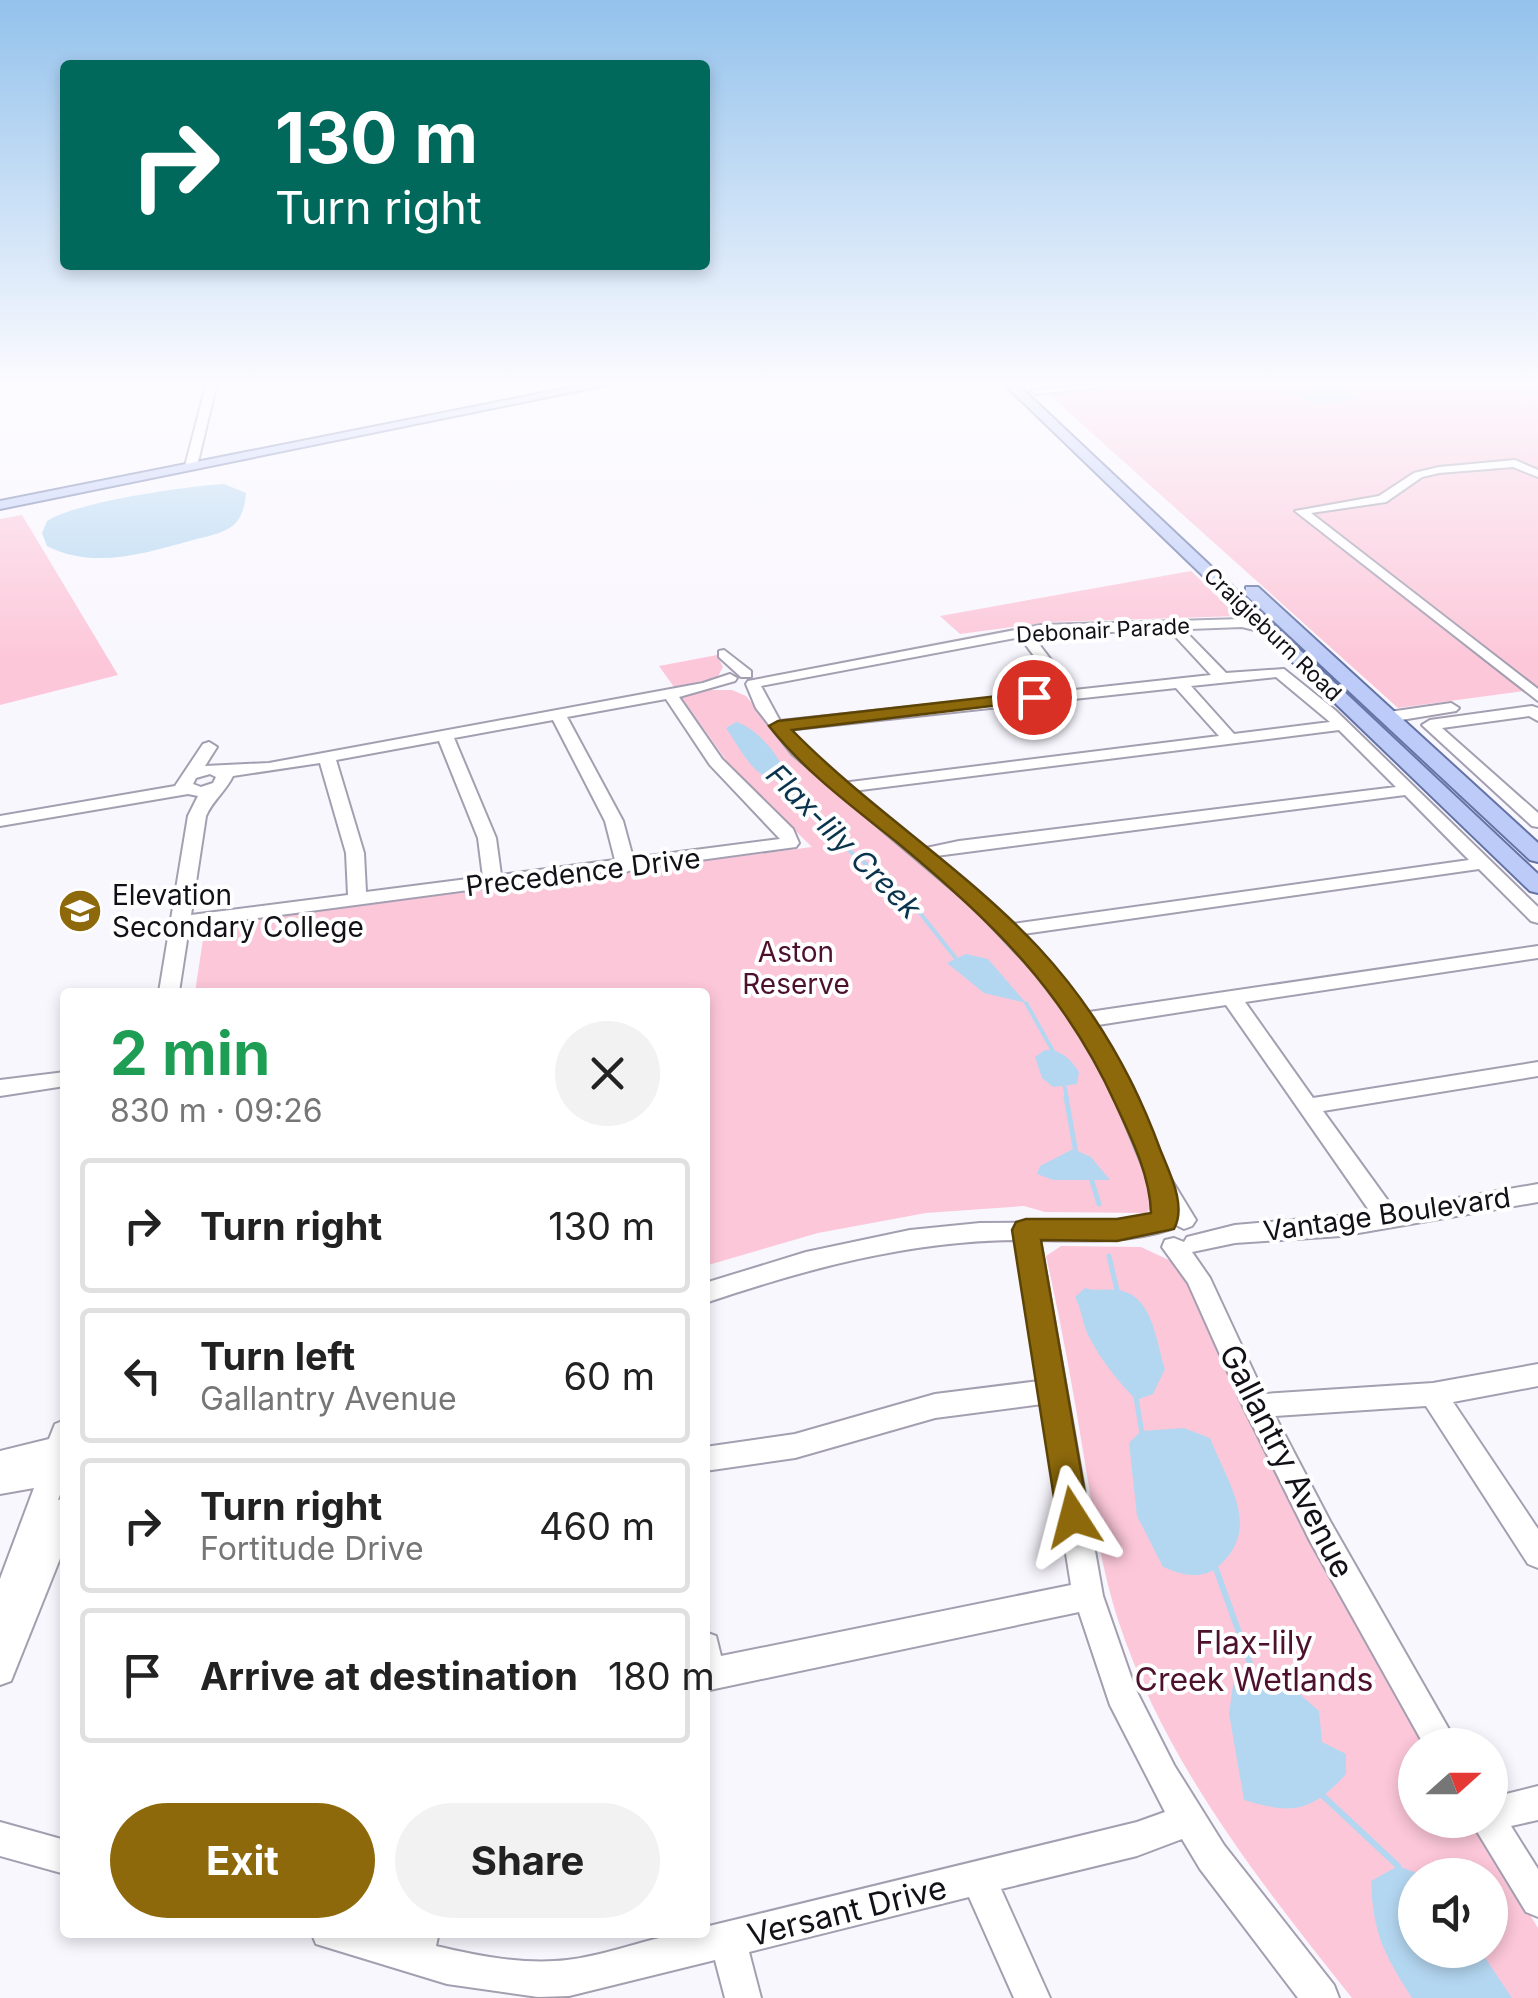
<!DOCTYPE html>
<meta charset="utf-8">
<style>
:root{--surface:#fff;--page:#f2f2f2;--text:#222;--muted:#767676;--line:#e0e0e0;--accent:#8d690b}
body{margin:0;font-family:Inter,sans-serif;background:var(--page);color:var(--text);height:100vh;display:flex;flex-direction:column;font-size:38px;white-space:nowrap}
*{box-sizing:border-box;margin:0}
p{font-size:32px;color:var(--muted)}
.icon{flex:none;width:55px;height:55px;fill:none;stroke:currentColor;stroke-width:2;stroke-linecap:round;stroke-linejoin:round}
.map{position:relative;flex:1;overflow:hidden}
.drawer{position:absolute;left:60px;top:988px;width:650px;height:950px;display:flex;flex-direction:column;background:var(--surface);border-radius:10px;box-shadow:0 5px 15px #0003}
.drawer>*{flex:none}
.banner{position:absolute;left:60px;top:60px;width:650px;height:210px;border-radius:10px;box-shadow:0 5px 15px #0003;background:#00695c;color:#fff;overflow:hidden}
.needle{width:65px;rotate:69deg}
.controls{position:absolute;left:1398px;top:1728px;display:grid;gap:20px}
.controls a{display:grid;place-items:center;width:110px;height:110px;border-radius:50%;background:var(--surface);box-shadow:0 5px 15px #0003;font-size:50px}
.pin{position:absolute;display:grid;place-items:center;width:85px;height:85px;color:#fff;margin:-42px;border:5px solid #fff;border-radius:50%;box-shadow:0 2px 10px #0007}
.me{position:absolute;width:110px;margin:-55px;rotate:351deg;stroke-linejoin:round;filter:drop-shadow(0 0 8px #0008)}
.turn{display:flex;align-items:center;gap:35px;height:210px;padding:0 50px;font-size:45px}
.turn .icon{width:130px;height:130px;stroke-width:2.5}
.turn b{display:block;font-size:70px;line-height:85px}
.round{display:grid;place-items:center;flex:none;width:105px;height:105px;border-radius:52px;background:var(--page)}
.summary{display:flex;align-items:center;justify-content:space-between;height:170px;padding:0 50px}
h1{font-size:60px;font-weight:700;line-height:75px;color:#1e9e55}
.cta{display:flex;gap:20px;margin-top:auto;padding:20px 50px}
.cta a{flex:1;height:115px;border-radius:60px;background:var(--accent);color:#fff;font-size:40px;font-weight:700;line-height:115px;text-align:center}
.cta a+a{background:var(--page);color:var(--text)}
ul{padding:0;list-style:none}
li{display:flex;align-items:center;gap:30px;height:135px;margin:0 20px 15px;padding:0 30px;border:5px solid var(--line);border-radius:10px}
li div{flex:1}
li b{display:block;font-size:38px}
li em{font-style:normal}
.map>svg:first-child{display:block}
</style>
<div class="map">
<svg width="1538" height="1998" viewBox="0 0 1538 1998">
<rect width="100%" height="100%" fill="#f9f7fe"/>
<g fill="#fcc7d9" fill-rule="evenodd">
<path d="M1035,382H1538V689L1398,708Z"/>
<path d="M22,515L118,675L0,705V519Z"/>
<path d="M1191,571L1238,616L1051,622L960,634L940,616Z"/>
<path d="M717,655L723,667L717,678L674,687L659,666Z"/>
<path d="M710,690H732L746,696L795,756L996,927L1027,960L1074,1020L1117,1086L1154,1204L1146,1213L1045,1212L1024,1206L926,1213L818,1233L705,1266V992H195L205,926L812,847L733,770L681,697Z"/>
<path d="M1061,1246L1141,1247L1184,1267L1427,1745H1415V1820H1473L1538,1928V1998H1352C1259,1881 1165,1763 1118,1620C1101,1567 1093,1511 1084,1457C1073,1389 1061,1322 1046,1256ZM1415,1875H1490V1950H1415Z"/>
</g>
<g fill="#b4d7f1">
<path d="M1335,384L1361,398L1318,405L1287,391Z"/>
<path d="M224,484L246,493C245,505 242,520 231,527C221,534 204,537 193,540C146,553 93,570 47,546L42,533L47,521C76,502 187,486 224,484Z"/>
<path d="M736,722C756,727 784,759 786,779C758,788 740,748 726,728Z"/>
<path d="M966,954L988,959L1026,1003L984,993L947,963Z"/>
<path d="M1045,1050C1061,1049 1071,1059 1079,1072L1077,1084L1053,1087L1042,1078L1035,1057Z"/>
<path d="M1073,1149L1091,1157L1110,1180H1053L1037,1174L1040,1166Z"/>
<path d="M1085,1288C1097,1292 1106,1288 1118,1290C1153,1295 1156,1341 1165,1369L1153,1394L1136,1400C1117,1380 1100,1359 1088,1335C1082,1322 1082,1310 1075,1297Z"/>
<path d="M1184,1428L1210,1438C1227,1482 1262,1527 1220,1565C1203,1581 1182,1575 1163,1567L1137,1516L1129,1443L1141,1431Z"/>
<path d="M1253,1673L1286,1682L1319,1711L1322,1742L1346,1754V1774C1312,1812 1292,1815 1244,1800L1229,1714L1234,1678Z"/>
<path d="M1398,1866L1422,1875H1415V1950H1480L1512,1998H1412C1384,1954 1373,1934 1371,1881Z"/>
</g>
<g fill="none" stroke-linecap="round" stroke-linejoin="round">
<path stroke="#b4d7f1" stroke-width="2.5" d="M778,781L794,797"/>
<g stroke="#b4d7f1" stroke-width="4">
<path d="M791,794L852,853L905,894L958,961"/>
<path d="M1026,1003L1053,1051"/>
<path d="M1064,1083L1067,1099"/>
</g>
<g stroke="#b4d7f1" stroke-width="5">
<path d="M1066,1097L1076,1153"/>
<path d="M1091,1178L1099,1204"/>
<path d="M1109,1256L1117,1290"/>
<path d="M1136,1398L1142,1433"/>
</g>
<g stroke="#b4d7f1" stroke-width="6">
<path d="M1216,1569L1255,1677"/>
<path d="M1321,1794L1398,1866"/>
</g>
<g stroke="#a49fb0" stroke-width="4">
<g id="minor">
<path d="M207,382H217L197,466L191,469L185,466Z"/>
<path d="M1113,382H1149L1036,394L1031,391Z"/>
<path d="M1515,460L1538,470V477L1513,467L1439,473L1422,477L1386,502L1311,513L1538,689V701L1295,511L1379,496L1414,473L1439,467Z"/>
<path d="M1242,619L1274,629L1267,633L1242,627L1032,635L1074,690L1211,675L1174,635L1181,631L1186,632L1226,673L1284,669L1335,710L1538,907V923L1531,921L1479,869L1023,934L1089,1012L1538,946V958L1245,1002L1313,1098L1538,1062V1076L1323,1111L1394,1209L1538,1184V1202L1341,1236L1235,1243L1192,1252L1210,1278L1264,1394L1433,1383L1538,1364V1386L1453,1402L1538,1529V1568L1528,1564L1426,1406L1275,1416L1330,1521L1458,1745H1424L1310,1541L1243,1406L1188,1283L1162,1247L1165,1240L1174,1238L1184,1242L1187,1237L1235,1225L1371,1213L1226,1005L1098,1025L1133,1087L1171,1179L1196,1220L1192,1226L1184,1229L1174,1224L1171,1229C1129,1243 1083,1241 1040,1240L1103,1596L1135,1688L1174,1765L1224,1845L1334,1985L1339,1998H1298L1200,1869L1182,1839L1137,1856L1001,1889L1050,1998H1014L969,1897L749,1952L761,1998H725L715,1960L569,1996L538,1997L447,1984L316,1944L311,1932H388L403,1937L404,1932H439L436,1946C478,1956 524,1965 567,1960C614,1955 658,1932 705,1932V1927L1137,1822L1165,1812L1110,1705L1079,1612L705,1691V1632L716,1636L721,1656L1071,1585L1042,1404L935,1418L795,1458L705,1471V1447L795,1434L935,1394L1039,1381L1016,1240C908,1241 806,1269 705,1303V1283L806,1252L910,1230L980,1223L1095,1222L1168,1215L1148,1179L1103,1070L1055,994L974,908L792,754L756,708L746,684L748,681L1041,625ZM1020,637L1060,691L780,721L761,686ZM1276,677L1330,722L1234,734L1191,686ZM1176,688L1219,736L842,783L787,730ZM1339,730L1396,787L959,841L926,848L853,791ZM1405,795L1469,860L1013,924L936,856Z"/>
<path d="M724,650L751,671V677H741L719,657V651Z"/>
<path d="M730,674L737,678L735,681L679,697L722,759L793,829L799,843L796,847L634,869L626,872L619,870L189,927L179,992H159L188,816L198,796L188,794L0,826V816L175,786L203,744L209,742L217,747L205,766L269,763L703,683ZM666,699L710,765L780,839L633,858L623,821L567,717ZM553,720L605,821L615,860L501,875L496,838L454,738ZM439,741L478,838L483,877L366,892L364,853L336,760ZM320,763L346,853L348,895L191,915L206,816C213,800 226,791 233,776ZM210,774L216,777L213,783L201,787L193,784L196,778Z"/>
<path d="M1451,703L1459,708L1456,711L1389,722L1381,717L1389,712Z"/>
<path d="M1532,706L1538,708V721L1529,716L1442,728L1538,813V827L1532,826L1422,725L1430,720Z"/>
<path d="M65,1072V1086L0,1096V1080Z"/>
<path d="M65,1420V1481L58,1500L65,1498V1546L11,1681L0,1685V1579L34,1488L0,1494V1451L49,1439L55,1424Z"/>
<path d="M1538,1786V1820L1511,1826L1538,1869V1917L1526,1912L1470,1820H1490V1798Z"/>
<path d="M0,1822L65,1840V1874L0,1856Z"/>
</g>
</g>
<g stroke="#6473a5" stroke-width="4">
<g id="major">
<path d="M598,382H621L0,509V501Z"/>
<path d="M1002,382H1015L1538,874V893L1530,891Z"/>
<path d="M1246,587H1258L1538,843V862L1530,860L1246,595Z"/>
</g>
</g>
<use href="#minor" fill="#fff" fill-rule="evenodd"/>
<use href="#major" fill="#bccbf7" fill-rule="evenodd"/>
</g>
<linearGradient id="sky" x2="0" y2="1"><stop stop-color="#93c2ec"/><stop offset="0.58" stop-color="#fcfbff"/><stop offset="1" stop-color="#fcfbff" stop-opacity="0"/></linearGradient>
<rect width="1538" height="661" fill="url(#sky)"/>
<path fill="#8d690b" stroke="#5c4407" stroke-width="2.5" d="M1034,692L1043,697L1040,700L792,730C868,808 963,867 1038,947C1092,1005 1133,1075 1160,1149C1169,1172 1187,1205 1174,1229L1117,1241L1041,1240L1089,1517L1084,1528L1073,1532L1062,1528L1057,1517L1012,1230L1016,1222L1026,1219H1117L1151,1213C1150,1176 1132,1139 1116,1105C1065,992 993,922 899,844C853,807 806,773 769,726L778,721Z"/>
<defs>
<g id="school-disc" transform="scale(2.25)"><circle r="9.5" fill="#8d690b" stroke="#fff"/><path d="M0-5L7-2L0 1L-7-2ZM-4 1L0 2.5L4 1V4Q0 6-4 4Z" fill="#fff"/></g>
</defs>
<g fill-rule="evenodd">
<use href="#school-disc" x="80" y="911"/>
</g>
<g text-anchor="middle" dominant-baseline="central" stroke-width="8" stroke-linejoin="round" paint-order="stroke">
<g font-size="22" fill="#131117" stroke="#fff">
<text transform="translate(1103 630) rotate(-3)">Debonair Parade</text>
<text transform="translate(1273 634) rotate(44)">Craigieburn Road</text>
</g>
<g font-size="28" fill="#131117" stroke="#fff">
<text transform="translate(583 872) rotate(-7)">Precedence Drive</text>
<text transform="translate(1387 1214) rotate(-8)">Vantage Boulevard</text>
</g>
<g font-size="28" fill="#131117" stroke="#fff" text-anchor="start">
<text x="112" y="895">Elevation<tspan x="112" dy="32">Secondary College</tspan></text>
</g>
<g font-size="28" fill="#4e112d" stroke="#fff">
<text x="796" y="952">Aston<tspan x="796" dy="32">Reserve</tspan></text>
</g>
<g font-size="30" font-style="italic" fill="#0a344e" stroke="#fff">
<text transform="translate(844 841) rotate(45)">Flax-lily Creek</text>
</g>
<g font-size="32" fill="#131117" stroke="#fff">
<text transform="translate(1287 1461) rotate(63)">Gallantry Avenue</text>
<text transform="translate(847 1911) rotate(-14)">Versant Drive</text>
</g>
<g font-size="32" fill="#4e112d" stroke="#fff">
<text x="1254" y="1642">Flax-lily<tspan x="1254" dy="37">Creek Wetlands</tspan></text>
</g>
</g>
</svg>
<div class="controls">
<a><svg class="needle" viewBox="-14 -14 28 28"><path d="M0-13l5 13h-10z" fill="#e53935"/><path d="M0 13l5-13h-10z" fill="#767676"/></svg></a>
<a><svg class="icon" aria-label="sound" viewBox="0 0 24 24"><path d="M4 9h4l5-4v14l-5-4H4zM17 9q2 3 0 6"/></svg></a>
</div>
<div class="pin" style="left:1034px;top:697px;background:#d93025"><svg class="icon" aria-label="arrive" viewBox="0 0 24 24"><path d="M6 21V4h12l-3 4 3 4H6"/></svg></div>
<svg class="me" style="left:1073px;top:1517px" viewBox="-20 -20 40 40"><path d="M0-17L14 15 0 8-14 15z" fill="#8d690b" stroke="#fff" stroke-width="4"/></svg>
<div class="banner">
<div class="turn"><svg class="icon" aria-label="right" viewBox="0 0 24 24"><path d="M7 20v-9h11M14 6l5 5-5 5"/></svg><div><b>130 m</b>Turn right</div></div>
</div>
<section class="drawer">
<div class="summary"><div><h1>2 min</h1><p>830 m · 09:26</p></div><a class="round"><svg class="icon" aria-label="close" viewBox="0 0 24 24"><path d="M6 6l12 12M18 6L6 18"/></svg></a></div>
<ul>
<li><svg class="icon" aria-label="right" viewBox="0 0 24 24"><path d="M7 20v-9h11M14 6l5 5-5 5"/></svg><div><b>Turn right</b></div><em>130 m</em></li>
<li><svg class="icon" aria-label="left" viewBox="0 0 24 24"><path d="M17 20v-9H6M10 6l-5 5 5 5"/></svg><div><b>Turn left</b><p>Gallantry Avenue</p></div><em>60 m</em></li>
<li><svg class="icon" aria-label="right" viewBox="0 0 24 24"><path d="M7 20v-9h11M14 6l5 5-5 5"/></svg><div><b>Turn right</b><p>Fortitude Drive</p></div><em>460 m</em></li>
<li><svg class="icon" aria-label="arrive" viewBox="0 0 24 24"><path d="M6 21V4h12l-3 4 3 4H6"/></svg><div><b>Arrive at destination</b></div><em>180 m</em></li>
</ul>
<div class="cta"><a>Exit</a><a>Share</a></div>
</section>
</div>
